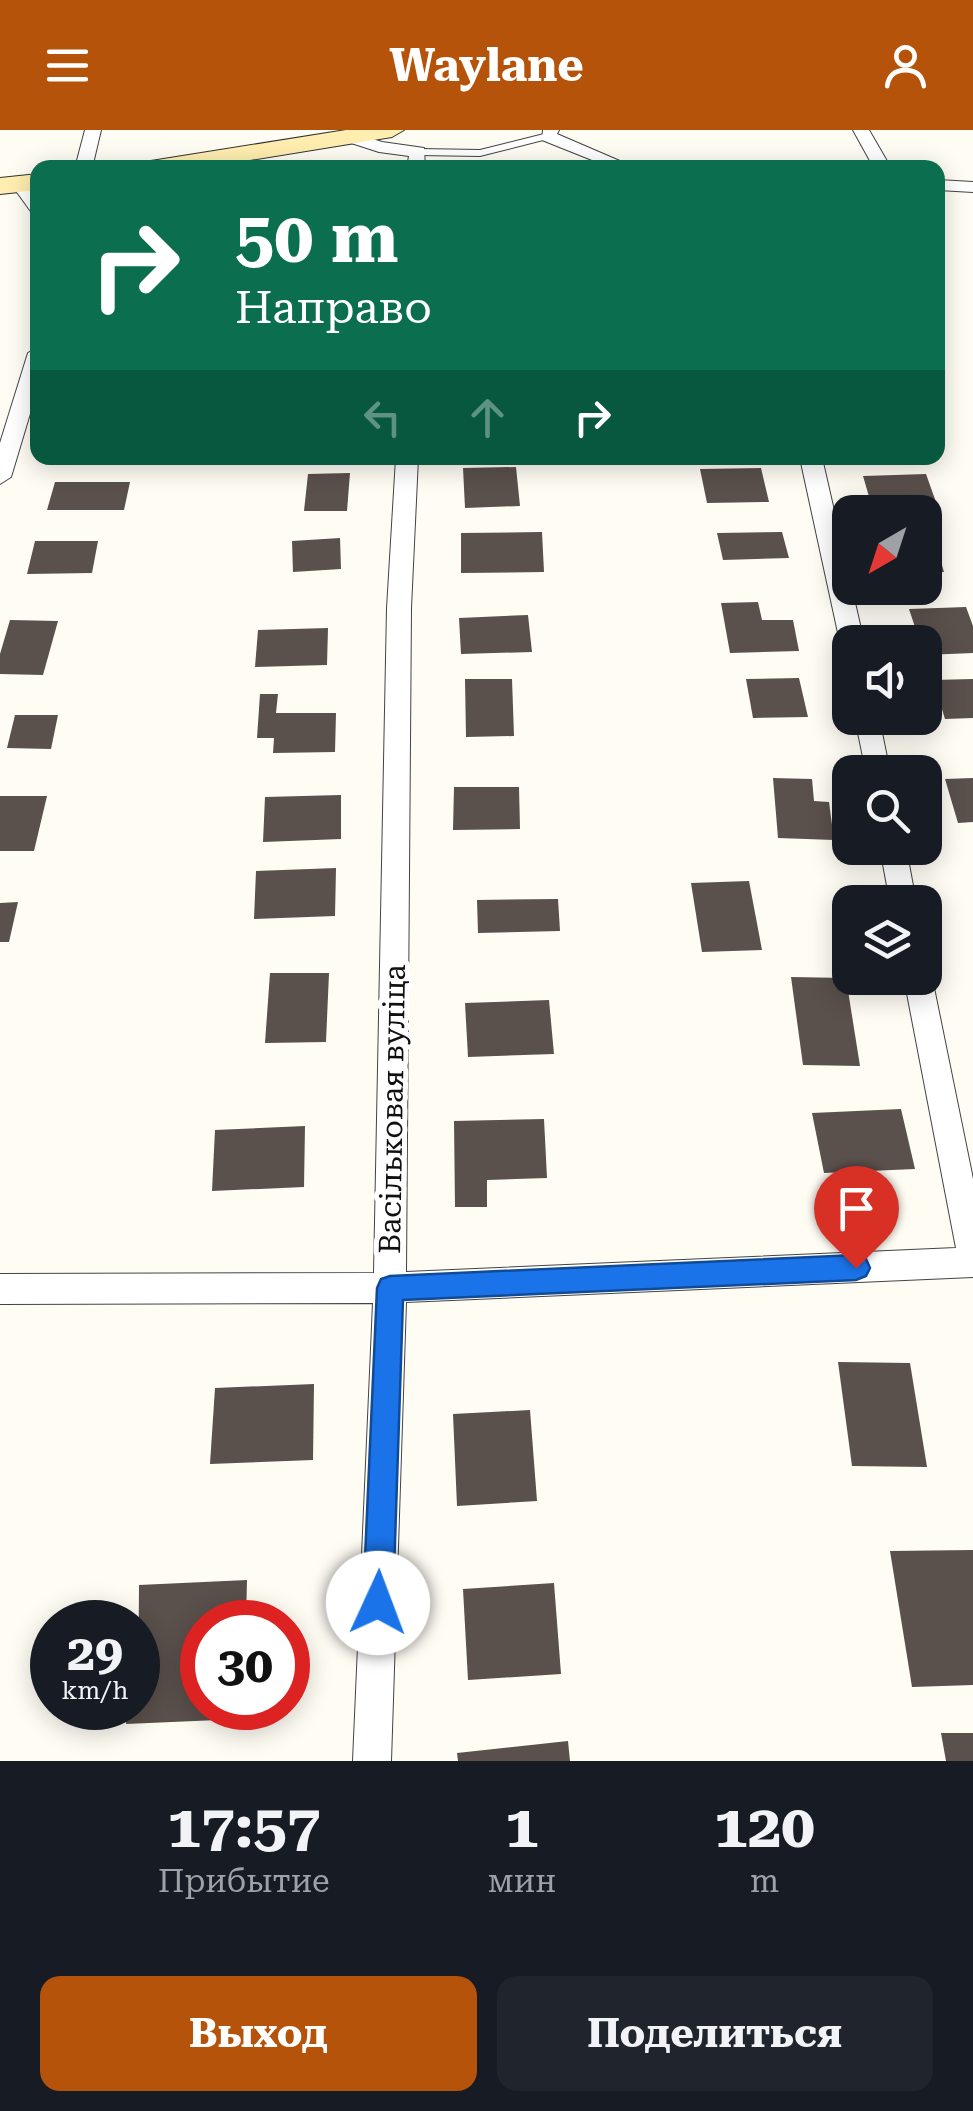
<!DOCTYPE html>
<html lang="ru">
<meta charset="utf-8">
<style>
:root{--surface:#171b24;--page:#20242c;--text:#f1f3f6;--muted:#9ea1a6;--accent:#b45309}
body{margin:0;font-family:"Roboto Serif",serif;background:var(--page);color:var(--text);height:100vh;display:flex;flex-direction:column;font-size:38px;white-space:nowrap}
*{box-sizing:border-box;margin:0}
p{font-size:32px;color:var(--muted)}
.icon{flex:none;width:55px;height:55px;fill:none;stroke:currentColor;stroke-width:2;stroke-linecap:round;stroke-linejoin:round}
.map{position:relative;height:1631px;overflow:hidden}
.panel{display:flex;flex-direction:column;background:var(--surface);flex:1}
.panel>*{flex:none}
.guide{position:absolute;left:30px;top:30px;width:915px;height:305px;border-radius:20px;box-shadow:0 5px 25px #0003;background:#0b6e4f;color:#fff;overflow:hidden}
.needle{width:65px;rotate:219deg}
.fabs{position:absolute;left:832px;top:365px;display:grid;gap:20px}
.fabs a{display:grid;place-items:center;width:110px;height:110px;border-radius:20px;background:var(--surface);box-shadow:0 5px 25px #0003;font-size:50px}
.speed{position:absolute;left:30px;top:1470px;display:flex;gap:20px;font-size:50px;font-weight:700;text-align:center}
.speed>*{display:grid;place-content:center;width:130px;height:130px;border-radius:50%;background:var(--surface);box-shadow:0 5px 25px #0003;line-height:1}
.speed small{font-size:25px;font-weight:400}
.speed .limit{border:15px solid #d22;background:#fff;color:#111}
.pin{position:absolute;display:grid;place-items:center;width:85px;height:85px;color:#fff;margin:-102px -42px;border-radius:50% 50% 50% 0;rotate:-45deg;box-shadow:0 0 10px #0007}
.pin .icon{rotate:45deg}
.me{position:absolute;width:110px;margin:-55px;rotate:2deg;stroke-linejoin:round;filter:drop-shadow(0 0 8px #0008)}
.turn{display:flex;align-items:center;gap:35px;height:210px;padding:0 40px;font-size:45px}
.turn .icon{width:130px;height:130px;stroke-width:2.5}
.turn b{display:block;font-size:70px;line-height:85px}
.lanes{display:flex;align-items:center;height:95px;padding:0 40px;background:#0003;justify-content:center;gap:50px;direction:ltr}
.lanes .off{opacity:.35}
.eta{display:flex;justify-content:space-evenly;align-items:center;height:170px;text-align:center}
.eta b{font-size:60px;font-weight:700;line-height:70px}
.action{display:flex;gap:20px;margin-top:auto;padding:20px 40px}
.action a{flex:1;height:115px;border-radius:20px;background:var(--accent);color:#fff;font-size:40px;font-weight:700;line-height:115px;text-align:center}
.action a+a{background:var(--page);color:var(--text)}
header{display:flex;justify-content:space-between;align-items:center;height:130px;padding:0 40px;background:var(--accent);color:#fff;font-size:45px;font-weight:700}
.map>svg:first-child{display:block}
</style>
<header><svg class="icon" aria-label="menu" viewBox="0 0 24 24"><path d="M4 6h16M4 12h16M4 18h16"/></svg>Waylane<svg class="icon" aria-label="person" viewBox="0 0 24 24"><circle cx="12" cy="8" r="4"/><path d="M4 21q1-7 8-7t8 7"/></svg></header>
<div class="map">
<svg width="973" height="1631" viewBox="0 0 973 1631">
<rect width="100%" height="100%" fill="#fffcf4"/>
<g fill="#5a504c">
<path d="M516,337L520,376L465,378L463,338Z"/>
<path d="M761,338L769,372L707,373L700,339Z"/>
<path d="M350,343L347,381H304L308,344Z"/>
<path d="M926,344L937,375L872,377L863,346Z"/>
<path d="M55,352H130L124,380H47Z"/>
<path d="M542,402L544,442L461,443V403Z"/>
<path d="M782,402L789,428L723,430L717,403Z"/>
<path d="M340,408L341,439L293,442L292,411Z"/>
<path d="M35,411H98L92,443L27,444Z"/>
<path d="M925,411H935L944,442L925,443Z"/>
<path d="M758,472L762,490H793L799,521L730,523L721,473Z"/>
<path d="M966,477L973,496V523L925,525V512H920L909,479Z"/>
<path d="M528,485L532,522L461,524L459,488Z"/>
<path d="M10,490L58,491L43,545L0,544V524Z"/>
<path d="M328,498L327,535L255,537L258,500Z"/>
<path d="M799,548L808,587L753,588L746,549Z"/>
<path d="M465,549H512L514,606L466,607Z"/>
<path d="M973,549V588L945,589L933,550Z"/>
<path d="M260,564H278L276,583H336L335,622L273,623L274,608H257Z"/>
<path d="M15,585H58L51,619L7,618Z"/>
<path d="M773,648L812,649L814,671L829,672L834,710L778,708Z"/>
<path d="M973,648V692L958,693L945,649Z"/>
<path d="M454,657H519L520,699L453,700Z"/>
<path d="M341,665V709L263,712L265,667Z"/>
<path d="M0,666H47L34,721H0Z"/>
<path d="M336,738L335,786L254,789L256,741Z"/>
<path d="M749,751L762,820L702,822L691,753Z"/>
<path d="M558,769L560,801L478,803L477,770Z"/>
<path d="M18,772L9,812H0V773Z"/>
<path d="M270,843H329L326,912L265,913Z"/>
<path d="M791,847L846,848L860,936L803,935Z"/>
<path d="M549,870L554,924L468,927L465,873Z"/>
<path d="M901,979L915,1039L824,1043L812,983Z"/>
<path d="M544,989L547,1048L487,1050V1077H455L454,991Z"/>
<path d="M305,996L304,1057L212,1061L215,1000Z"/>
<path d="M838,1232L910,1233L927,1337L852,1336Z"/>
<path d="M314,1254L313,1330L210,1334L215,1258Z"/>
<path d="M530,1280L537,1371L457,1376L453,1284Z"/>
<path d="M973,1420V1555L912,1557L890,1421Z"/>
<path d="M247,1450L246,1492H202V1578H242L241,1589L126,1594L128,1578H138L139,1455Z"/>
<path d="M554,1453L561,1544L468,1550L463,1459Z"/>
<path d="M941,1603H973V1631H946Z"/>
<path d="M568,1611L570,1631H458L457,1623Z"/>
</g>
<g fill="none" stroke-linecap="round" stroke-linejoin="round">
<g stroke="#434343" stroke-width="2">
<path id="lane" d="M548,3L551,4V8L480,26L418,25L414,22L418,19L480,20Z"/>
</g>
<g stroke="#434343" stroke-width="2">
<g id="street">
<path d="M85,0H101L92,38H75Z"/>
<path d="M543,0H559L557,4L636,38H612L542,10Z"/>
<path d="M853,0H869L891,38H874Z"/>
<path d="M351,2L382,12L424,18L425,38H407L409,26L379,22L345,11L343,7Z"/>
<path d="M20,49L26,50L38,66V84L32,83L11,54Z"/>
<path d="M938,50L973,52V62L938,60Z"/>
<path d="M38,217V257L11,347L0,354V313L28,223Z"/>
<path d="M396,328H418L411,478L406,1142L956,1118L904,848H925V839L932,848L973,1049V1147L406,1172L391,1631H353L373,1173L0,1174V1144L374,1143L387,478Z"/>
<path d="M800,328H822L864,512H850V519L840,512Z"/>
<path d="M855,588H879L890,642H866Z"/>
<path d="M880,718H906L916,772H890Z"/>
</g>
</g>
<g stroke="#323232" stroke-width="2">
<g id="secondary">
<path d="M346,0H404L392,7L201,38H139L151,31Z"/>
<path d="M38,44V60L0,64V48Z"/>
</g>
</g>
<use href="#lane" fill="#fff" fill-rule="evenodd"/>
<use href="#street" fill="#fff" fill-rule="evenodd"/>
<use href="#secondary" fill="#ffeeaf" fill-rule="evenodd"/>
</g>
<path fill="#1a73e8" stroke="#114b97" stroke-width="2.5" d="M856,1125L866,1129L870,1138L866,1146L856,1150L403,1170L393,1473L389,1484L378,1488L367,1484L363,1473L377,1158L381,1149L390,1146Z"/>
<g text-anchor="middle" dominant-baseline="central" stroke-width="10" stroke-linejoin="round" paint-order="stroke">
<g font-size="30" fill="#101010" stroke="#fff">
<text transform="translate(392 979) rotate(-89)">Васільковая вуліца</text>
</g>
</g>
</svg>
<div class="fabs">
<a><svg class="needle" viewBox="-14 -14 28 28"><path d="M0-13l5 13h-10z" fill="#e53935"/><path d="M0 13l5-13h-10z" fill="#9ea1a6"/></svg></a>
<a><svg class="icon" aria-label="sound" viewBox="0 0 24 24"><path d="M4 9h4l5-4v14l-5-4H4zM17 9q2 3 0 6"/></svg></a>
<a><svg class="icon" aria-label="search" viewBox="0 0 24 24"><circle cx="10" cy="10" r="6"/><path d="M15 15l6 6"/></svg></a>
<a><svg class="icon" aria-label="layers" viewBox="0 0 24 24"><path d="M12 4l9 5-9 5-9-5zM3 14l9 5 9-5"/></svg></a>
</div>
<div class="speed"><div>29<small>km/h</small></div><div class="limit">30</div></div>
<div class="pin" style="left:856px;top:1138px;background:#d93025"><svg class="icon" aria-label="arrive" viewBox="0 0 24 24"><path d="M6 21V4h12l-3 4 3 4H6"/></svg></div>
<svg class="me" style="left:378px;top:1473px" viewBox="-20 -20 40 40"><circle r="19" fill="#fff"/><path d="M0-13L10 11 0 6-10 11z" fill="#1a73e8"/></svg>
<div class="guide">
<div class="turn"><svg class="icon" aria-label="right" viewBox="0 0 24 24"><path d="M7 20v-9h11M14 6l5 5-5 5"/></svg><div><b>50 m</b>Направо</div></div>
<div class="lanes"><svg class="icon off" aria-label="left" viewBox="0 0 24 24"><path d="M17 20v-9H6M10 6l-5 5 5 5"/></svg><svg class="icon off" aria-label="ahead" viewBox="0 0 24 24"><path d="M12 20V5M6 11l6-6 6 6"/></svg><svg class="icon" aria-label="right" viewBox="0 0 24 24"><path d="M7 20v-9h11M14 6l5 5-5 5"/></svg></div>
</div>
</div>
<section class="panel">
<div class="eta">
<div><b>17:57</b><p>Прибытие</p></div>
<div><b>1</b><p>мин</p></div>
<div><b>120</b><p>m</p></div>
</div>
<div class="action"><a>Выход</a><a>Поделиться</a></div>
</section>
